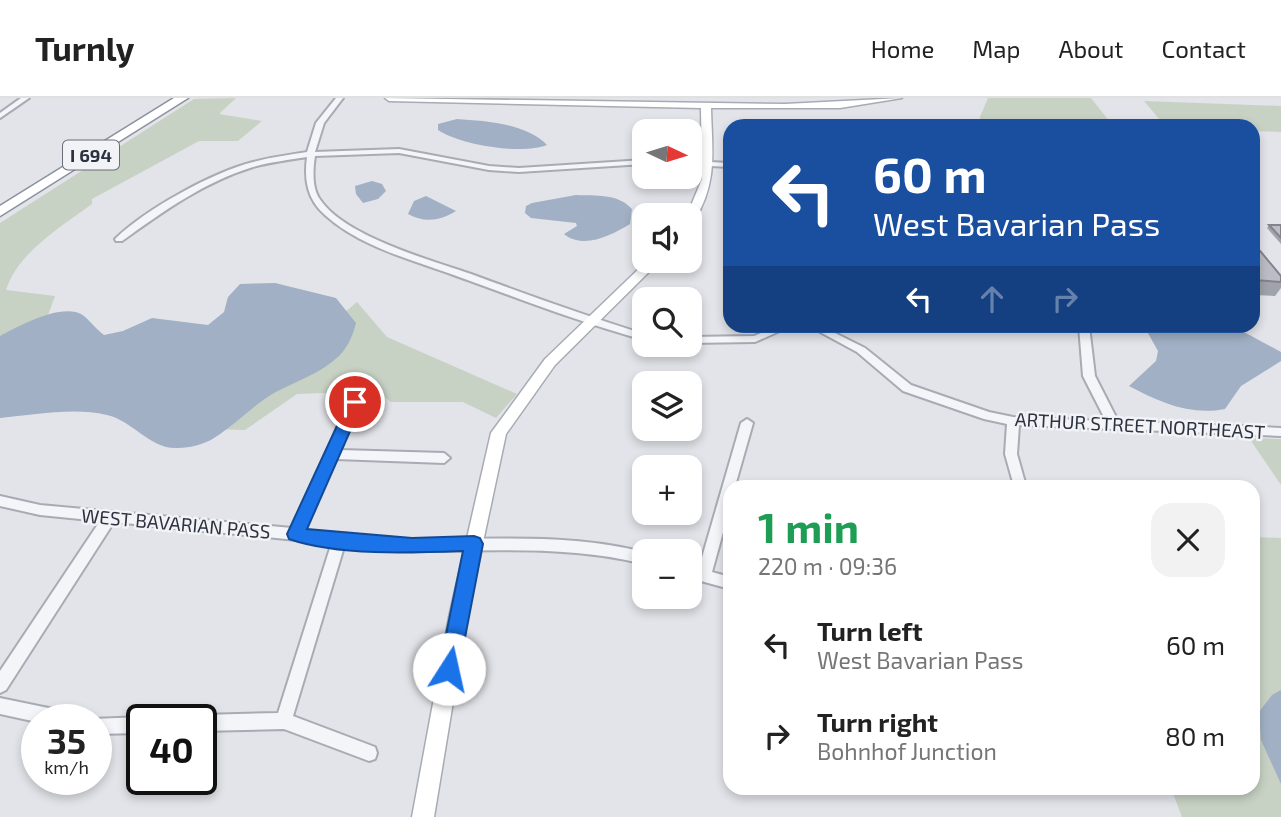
<!DOCTYPE html>
<meta charset="utf-8">
<style>
:root{--surface:#fff;--page:#f2f2f2;--text:#222;--muted:#767676;--line:#e0e0e0}
body{margin:0;font-family:"Exo 2",sans-serif;background:var(--page);color:var(--text);height:100vh;display:flex;flex-direction:column;font-size:26px;white-space:nowrap}
*{box-sizing:border-box;margin:0}
p{font-size:23px;color:var(--muted)}
.icon{flex:none;width:38px;height:38px;fill:none;stroke:currentColor;stroke-width:2;stroke-linecap:round;stroke-linejoin:round}
.map{position:relative;flex:1;overflow:hidden}
.drawer{position:absolute;left:723px;top:382px;width:537px;height:315px;display:flex;flex-direction:column;background:var(--surface);border-radius:21px;box-shadow:0 4px 10px #0003}
.drawer>*{flex:none}
.guide{position:absolute;left:723px;top:21px;width:537px;height:214px;border-radius:21px;box-shadow:0 4px 10px #0003;background:#1a4fa0;color:#fff;overflow:hidden}
.needle{width:46px;rotate:94deg}
.tools{position:absolute;left:632px;top:21px;display:grid;gap:14px}
.tools a{display:grid;place-items:center;width:70px;height:70px;border-radius:14px;background:var(--surface);box-shadow:0 4px 10px #0003;font-size:35px}
.speed{position:absolute;left:21px;top:606px;display:flex;gap:14px;font-size:35px;font-weight:700;text-align:center}
.speed>*{display:grid;place-content:center;width:91px;height:91px;border-radius:50%;background:var(--surface);box-shadow:0 4px 10px #0003;line-height:1}
.speed small{font-size:18px;font-weight:400}
.speed .limit{border:4px solid #111;border-radius:10px;background:#fff;color:#111}
.pin{position:absolute;display:grid;place-items:center;width:60px;height:60px;color:#fff;margin:-30px;border:4px solid #fff;border-radius:50%;box-shadow:0 2px 7px #0007}
.me{position:absolute;width:77px;margin:-38px;rotate:10deg;stroke-linejoin:round;filter:drop-shadow(0 0 5px #0008)}
.turn{display:flex;align-items:center;gap:24px;height:147px;padding:0 35px;font-size:32px}
.turn .icon{width:91px;height:91px;stroke-width:2.5}
.turn b{display:block;font-size:49px;line-height:60px}
.lanes{display:flex;align-items:center;height:66px;padding:0 35px;background:#0003;justify-content:center;gap:35px;direction:ltr}
.lanes .off{opacity:.35}
.round{display:grid;place-items:center;flex:none;width:74px;height:74px;border-radius:21px;background:var(--page)}
.summary{display:flex;align-items:center;justify-content:space-between;height:119px;padding:0 35px}
h1{font-size:42px;font-weight:700;line-height:52px;color:#1e9e55}
ul{padding:0;list-style:none}
li{display:flex;align-items:center;gap:21px;height:91px;padding:0 35px}
li div{flex:1}
li b{display:block;font-size:26px}
li em{font-style:normal}
header{display:flex;align-items:center;gap:42px;box-sizing:border-box;height:98px;padding:0 35px;background:var(--surface);border-bottom:2px solid var(--line)}
header strong{font-size:33px}
nav{display:flex;gap:38px;margin-inline-start:auto;font-size:24px}
.map>svg:first-child{display:block}
</style>
<header>
<strong>Turnly</strong>
<nav><a>Home</a><a>Map</a><a>About</a><a>Contact</a></nav>
</header>
<div class="map">
<svg width="1281" height="719" viewBox="0 0 1281 719">
<rect width="100%" height="100%" fill="#e2e4e9"/>
<g fill="#c7d2c4">
<path d="M236,0L219,16L262,23L238,43H199L92,101V106C61,129 18,154 6,192L55,198L48,217L0,238V125L194,1Z"/>
<path d="M988,0H1091L1113,28H980V19Z"/>
<path d="M1144,3L1281,8V34L1253,33V28H1165Z"/>
<path d="M357,204L387,239L517,296L496,320L463,304H391L377,293L297,296L245,332L206,331Z"/>
<path d="M1249,340L1281,341V387Z"/>
<path d="M1253,439L1281,440V719H1182L1171,690H1253Z"/>
</g>
<g fill="#a1b0c4">
<path d="M457,21C485,23 526,25 547,47C522,57 460,47 438,32V26Z"/>
<path d="M372,83L382,86L386,93L378,101L363,105L356,96L355,88Z"/>
<path d="M576,97C596,98 617,95 632,111L630,126C612,137 583,152 564,136L577,128L576,125L531,120L525,115L526,108L532,105Z"/>
<path d="M426,98L456,113C440,123 424,125 408,116L414,103Z"/>
<path d="M275,185L336,200L356,225C353,237 348,249 339,258C320,276 296,283 274,295C252,308 235,327 214,340C205,346 190,350 178,350C151,352 133,323 107,317C73,309 34,317 0,320V238C19,228 64,203 84,218C91,224 96,231 104,237L123,233L152,220L208,227L224,214L228,199L240,186Z"/>
<path d="M1144,228H1233L1281,254V263L1241,288L1225,311C1190,318 1159,304 1129,288L1156,263L1158,253Z"/>
<path d="M1281,592V686L1261,642L1259,614L1272,597Z"/>
</g>
<g fill="none" stroke-linecap="round" stroke-linejoin="round">
<g stroke="#a8abb3" stroke-width="4">
<g id="street">
<path d="M21,0H29L0,20V15Z"/>
<path d="M336,0H343L324,25L315,54L399,51L489,68L519,70L644,62V66L519,74L489,72L399,55L315,58C313,71 312,89 319,100C343,138 430,162 471,176C528,197 586,218 644,236V242C578,224 515,199 451,176C409,161 359,148 325,117C307,101 304,82 307,59C289,62 270,64 253,69C204,84 164,113 122,143H116L115,141C146,111 211,75 253,64C271,59 289,57 307,54L316,25Z"/>
<path d="M690,63L730,65V69L690,67Z"/>
<path d="M778,228H791L755,244L690,245V239L754,238Z"/>
<path d="M809,228H821L865,250L911,287L989,314L1013,319L1106,323L1083,278L1079,228H1089L1095,278L1118,323L1281,330V338L1019,327L1017,356L1026,388H1014L1005,356L1007,326L984,321L903,293L857,254Z"/>
<path d="M355,300L361,304L340,352L444,355L450,360L444,365L336,361L304,432C417,454 532,426 644,454V466C545,441 444,460 344,449L293,618L375,649L377,655L375,661L369,663L284,631L201,633V621H194L201,617L278,615L331,447L296,442L114,424L6,592L0,595V573L100,423L40,417L0,408V398L40,407L292,430L349,304Z"/>
<path d="M747,321L753,325L735,388H730V409L712,474L730,479V491L690,480V468L699,470L741,325Z"/>
<path d="M0,600L63,613L69,615L71,621H37V624L0,616Z"/>
<path d="M142,619L148,621H142V635L96,636V621H93Z"/>
</g>
</g>
<g stroke="#a8abb3" stroke-width="3">
<g id="secondary">
<path d="M385,0L785,6L902,0L840,10H711C712,54 718,84 694,123L690,124V117H687L702,81L701,10L389,3Z"/>
<path d="M647,163H660L555,267L506,336L467,519L434,719H412L449,519L491,335L545,261Z"/>
</g>
</g>
<g stroke="#8b919e" stroke-width="3">
<path id="highway" d="M174,0H188L0,118V108Z"/>
</g>
<use href="#street" fill="#f4f5f8" fill-rule="evenodd"/>
<use href="#secondary" fill="#fff" fill-rule="evenodd"/>
<use href="#highway" fill="#fff" fill-rule="evenodd"/>
</g>
<g fill="#a0a3a9">
<path d="M1269,127H1281V146L1267,130Z"/>
<path d="M1253,147L1281,178V190L1275,198L1253,197Z"/>
</g>
<g fill="#babdc5" stroke="#82848a" stroke-width="2">
<path d="M1269,127H1281V140Z"/>
<path d="M1253,147L1256,148L1281,178V184L1253,182Z"/>
</g>
<path fill="#1a73e8" stroke="#114b97" stroke-width="2" d="M355,299L363,304L307,431L412,440L474,438L480,440L483,446L459,571L456,578L449,581L442,578L439,571L463,453C412,455 338,458 289,441L287,436L348,304Z"/>
<g text-anchor="middle" dominant-baseline="central" stroke-width="5" stroke-linejoin="round" paint-order="stroke">
<rect fill="#f2f3f6" stroke="#676c76" stroke-width="2" x="63" y="42.5" width="56" height="29" rx="5"/>
<g font-size="18" font-weight="bold" fill="#2c323f">
<text x="91" y="57">I 694</text>
</g>
<g font-size="19" fill="#2c323f" stroke="#f2f3f6">
<text transform="translate(1140 327) rotate(3)">ARTHUR STREET NORTHEAST</text>
<text transform="translate(176 425) rotate(5)">WEST BAVARIAN PASS</text>
</g>
</g>
</svg>
<div class="tools">
<a><svg class="needle" viewBox="-14 -14 28 28"><path d="M0-13l5 13h-10z" fill="#e53935"/><path d="M0 13l5-13h-10z" fill="#767676"/></svg></a>
<a><svg class="icon" aria-label="sound" viewBox="0 0 24 24"><path d="M4 9h4l5-4v14l-5-4H4zM17 9q2 3 0 6"/></svg></a>
<a><svg class="icon" aria-label="search" viewBox="0 0 24 24"><circle cx="10" cy="10" r="6"/><path d="M15 15l6 6"/></svg></a>
<a><svg class="icon" aria-label="layers" viewBox="0 0 24 24"><path d="M12 4l9 5-9 5-9-5zM3 14l9 5 9-5"/></svg></a>
<a>+</a>
<a>−</a>
</div>
<div class="speed"><div>35<small>km/h</small></div><div class="limit">40</div></div>
<div class="pin" style="left:355px;top:304px;background:#d93025"><svg class="icon" aria-label="arrive" viewBox="0 0 24 24"><path d="M6 21V4h12l-3 4 3 4H6"/></svg></div>
<svg class="me" style="left:449px;top:571px" viewBox="-20 -20 40 40"><circle r="19" fill="#fff"/><path d="M0-13L10 11 0 6-10 11z" fill="#1a73e8"/></svg>
<div class="guide">
<div class="turn"><svg class="icon" aria-label="left" viewBox="0 0 24 24"><path d="M17 20v-9H6M10 6l-5 5 5 5"/></svg><div><b>60 m</b>West Bavarian Pass</div></div>
<div class="lanes"><svg class="icon" aria-label="left" viewBox="0 0 24 24"><path d="M17 20v-9H6M10 6l-5 5 5 5"/></svg><svg class="icon off" aria-label="ahead" viewBox="0 0 24 24"><path d="M12 20V5M6 11l6-6 6 6"/></svg><svg class="icon off" aria-label="right" viewBox="0 0 24 24"><path d="M7 20v-9h11M14 6l5 5-5 5"/></svg></div>
</div>
<section class="drawer">
<div class="summary"><div><h1>1 min</h1><p>220 m · 09:36</p></div><a class="round"><svg class="icon" aria-label="close" viewBox="0 0 24 24"><path d="M6 6l12 12M18 6L6 18"/></svg></a></div>
<ul>
<li><svg class="icon" aria-label="left" viewBox="0 0 24 24"><path d="M17 20v-9H6M10 6l-5 5 5 5"/></svg><div><b>Turn left</b><p>West Bavarian Pass</p></div><em>60 m</em></li>
<li><svg class="icon" aria-label="right" viewBox="0 0 24 24"><path d="M7 20v-9h11M14 6l5 5-5 5"/></svg><div><b>Turn right</b><p>Bohnhof Junction</p></div><em>80 m</em></li>
</ul>
</section>
</div>
